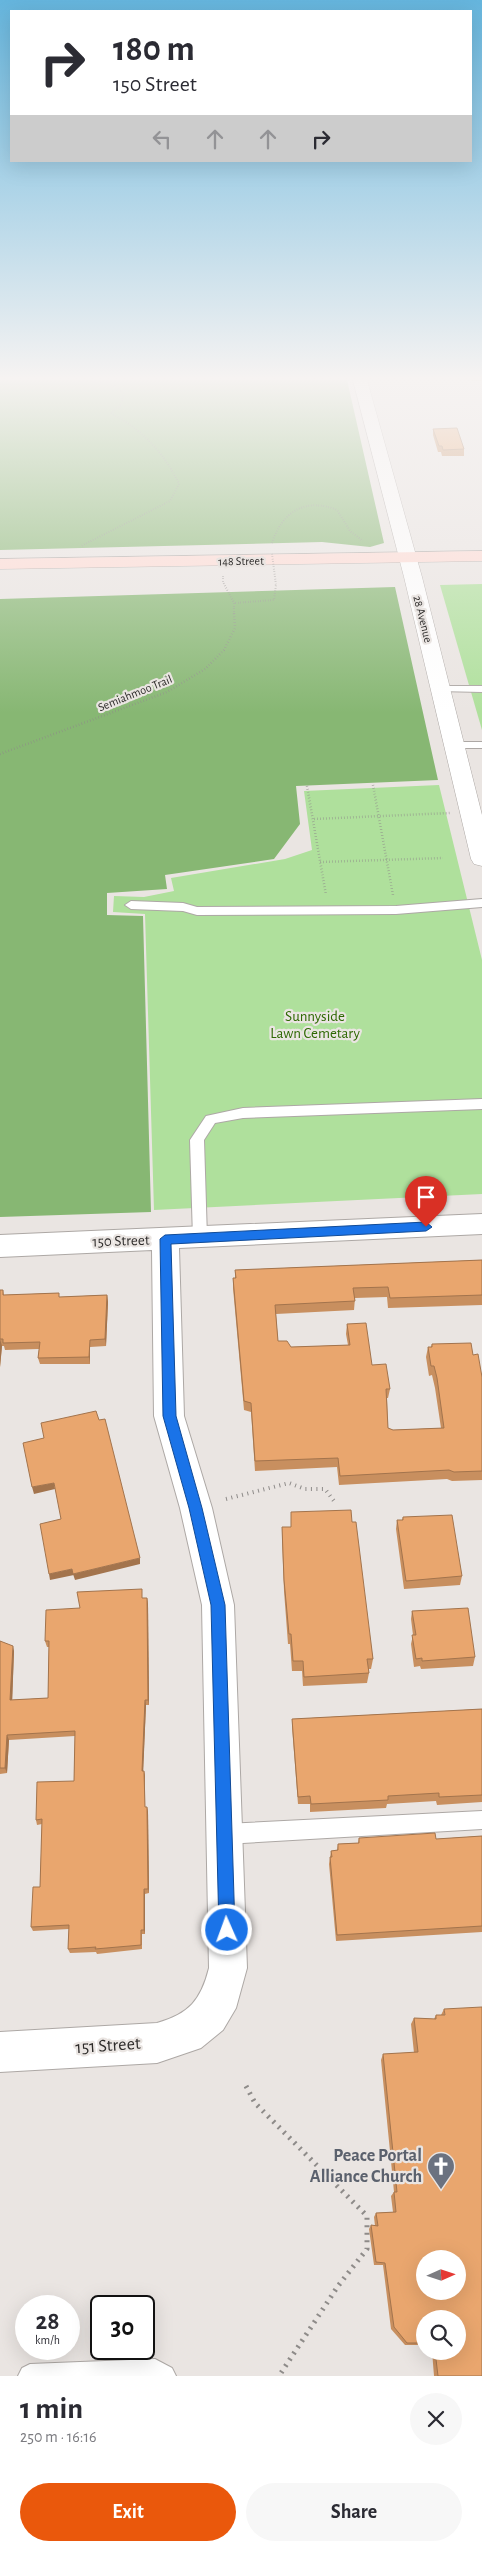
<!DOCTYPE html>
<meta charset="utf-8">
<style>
:root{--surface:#fff;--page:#f7f7f7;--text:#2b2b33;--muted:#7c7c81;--accent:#ea580c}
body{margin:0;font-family:"Alegreya Sans",sans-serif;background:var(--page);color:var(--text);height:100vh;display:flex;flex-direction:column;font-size:19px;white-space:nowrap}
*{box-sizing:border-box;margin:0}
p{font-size:16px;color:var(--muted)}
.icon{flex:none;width:28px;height:28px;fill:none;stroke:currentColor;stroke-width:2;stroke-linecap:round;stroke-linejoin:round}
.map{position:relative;height:2376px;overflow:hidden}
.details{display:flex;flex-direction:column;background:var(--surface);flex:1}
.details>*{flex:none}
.top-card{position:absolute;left:10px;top:10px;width:462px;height:152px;border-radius:0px;box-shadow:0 5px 20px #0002;background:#fff;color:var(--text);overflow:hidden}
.needle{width:32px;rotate:87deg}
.buttons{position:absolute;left:416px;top:2250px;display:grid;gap:10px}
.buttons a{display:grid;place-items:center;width:50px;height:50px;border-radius:50%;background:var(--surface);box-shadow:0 5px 20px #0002;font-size:25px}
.speed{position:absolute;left:15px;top:2295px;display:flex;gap:10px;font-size:25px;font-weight:700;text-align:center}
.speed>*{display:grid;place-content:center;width:65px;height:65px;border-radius:50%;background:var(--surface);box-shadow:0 5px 20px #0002;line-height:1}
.speed small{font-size:12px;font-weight:400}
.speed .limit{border:2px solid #111;border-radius:8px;background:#fff;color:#111}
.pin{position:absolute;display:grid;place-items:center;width:42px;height:42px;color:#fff;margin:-51px -21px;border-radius:50% 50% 50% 0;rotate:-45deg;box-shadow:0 0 5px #0007}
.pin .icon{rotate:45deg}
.me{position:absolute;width:55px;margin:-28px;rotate:358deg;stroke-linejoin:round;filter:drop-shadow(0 0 4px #0008)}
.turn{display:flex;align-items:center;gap:18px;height:105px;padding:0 20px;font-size:22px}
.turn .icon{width:65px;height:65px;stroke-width:2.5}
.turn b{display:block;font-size:35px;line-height:42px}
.lanes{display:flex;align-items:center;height:48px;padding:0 20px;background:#0003;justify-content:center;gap:25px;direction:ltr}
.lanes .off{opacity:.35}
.round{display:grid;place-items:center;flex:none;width:52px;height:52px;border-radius:26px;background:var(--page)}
.headline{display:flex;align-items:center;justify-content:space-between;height:85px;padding:0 20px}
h1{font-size:30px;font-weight:700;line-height:38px}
.action{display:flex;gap:10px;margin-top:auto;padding:10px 20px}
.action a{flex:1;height:58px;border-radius:30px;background:var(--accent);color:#fff;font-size:20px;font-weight:700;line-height:58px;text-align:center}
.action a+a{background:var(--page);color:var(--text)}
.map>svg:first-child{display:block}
</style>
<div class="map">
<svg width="482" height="2376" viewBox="0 0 482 2376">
<rect width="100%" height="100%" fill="#eae5e2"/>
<g fill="#afe09c">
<path d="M482,584V730L440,585Z"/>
<path d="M439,785L482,960V1194L154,1210L145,914L113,912L114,896L144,897L174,891L171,878L285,859L312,850L304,791Z"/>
</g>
<g fill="#87b773">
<path d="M0,380H347L384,543L370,547L322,542L0,550Z"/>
<path d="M395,587L438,780L296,786L300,824L274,859L165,875L167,889L107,893V915L143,916L151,1212L0,1217V599Z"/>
</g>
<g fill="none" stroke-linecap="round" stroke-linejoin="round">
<g stroke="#ada8a5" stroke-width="2">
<g id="service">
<path d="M441,686H482V692L438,691L436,689Z"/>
<path d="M482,742V748H453L448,745L453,742Z"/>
<path d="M482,899V907L396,914L197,915L183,911L131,909L125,905L131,901L183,903L197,907L396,906Z"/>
<path d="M482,1099V1109L243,1118L215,1123L204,1140L207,1238L205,1242H195L193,1238L190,1140L206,1116L243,1108Z"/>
<path d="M482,1811V1829L225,1844L218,1841L215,1834L218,1827L225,1824Z"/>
<path d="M155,2359L172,2368L176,2376H18L22,2368L30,2364Z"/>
</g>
</g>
<g stroke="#ada8a5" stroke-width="2">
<path id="minor" d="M482,1214V1234L179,1248L184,1416L212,1508L234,1605L247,1968L236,2008L223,2030L201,2048L157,2063L0,2072V2032L157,2023C189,2014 201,2000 209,1968L202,1605L180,1508L154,1416L152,1250L0,1257V1235Z"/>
</g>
<g stroke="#ada8a5" stroke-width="1">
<path id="tertiary" d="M353,380H367L422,577L482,815V866L474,864L471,859L404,577Z"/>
</g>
<g stroke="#ada8a5" stroke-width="1">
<path id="secondary" d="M482,551V561L0,569V559Z"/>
</g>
<g stroke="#8e8b89" stroke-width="2" stroke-dasharray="0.5 2" stroke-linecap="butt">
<path d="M73,380L88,383L108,382L124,393L121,405L111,413C142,430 164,452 179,484L170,501L81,546"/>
<path d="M272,543C282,512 305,497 337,510L350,531L363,541"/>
<path d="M223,576V582L234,603"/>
<path d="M234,614V603L274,600L276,585"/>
</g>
<g stroke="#8e8b89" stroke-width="2.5" stroke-dasharray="0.5 2.5" stroke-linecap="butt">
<path d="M0,754L167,692L205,669L224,650L235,628L234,613"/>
<path d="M373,785L393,895"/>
<path d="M307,786L326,895"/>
<path d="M314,819L450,813"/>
<path d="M320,862L443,858"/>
</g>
<path stroke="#8e8b89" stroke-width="4" stroke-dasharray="1 4.5" stroke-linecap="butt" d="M226,1499L289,1483L305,1489H325L334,1501"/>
<path stroke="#8e8b89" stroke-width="5" stroke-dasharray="2 5.5" stroke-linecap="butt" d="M246,2086L255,2103L367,2216V2249L338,2286L279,2376"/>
<use href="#service" fill="#fff" fill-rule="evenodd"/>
<use href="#minor" fill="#fff" fill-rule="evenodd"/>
<use href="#tertiary" fill="#fff" fill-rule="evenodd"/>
<use href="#secondary" fill="#ffdbd4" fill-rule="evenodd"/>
<path stroke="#8e8b89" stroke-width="2" stroke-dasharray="0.5 2" stroke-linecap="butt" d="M272,554L276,585"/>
</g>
<g fill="#c88f5f">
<rect x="471" y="380" width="11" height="1"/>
<path d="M433,429L464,449V456H442L441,452H438L433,435Z"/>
<path d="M482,1260V1305L388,1308L387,1297L355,1298L354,1310L276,1314L278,1341L291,1347L348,1345L346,1334L347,1324L372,1365L390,1389L388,1398H387L388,1428L393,1430L441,1428L435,1388L432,1375L429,1376L426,1357L428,1347H431L432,1344L473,1355L482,1377V1480L452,1481L447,1479L339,1485L337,1467L255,1471L251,1412L244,1410L233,1288V1278H235V1270Z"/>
<path d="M0,1290H3L4,1295L59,1293V1297L107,1295L108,1302L106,1346L90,1347V1364H40L38,1358L39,1349L5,1350L4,1346H2L0,1367Z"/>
<path d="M291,1512L352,1522L373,1659L371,1669H368L369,1673L367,1683L303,1686L302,1671H292L290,1644H288L284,1591L282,1538V1527H291Z"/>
<path d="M403,1517L462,1576L460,1585L404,1589L396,1529L397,1520H402Z"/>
<path d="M142,1598H147L148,1604L149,1705H146L143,1771H144L145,1776V1807H147L148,1812L149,1893L145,1894V1934H142V1949L97,1954L96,1952L70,1953L68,1949L69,1929L33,1931L31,1927L40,1887L42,1824L37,1825L36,1820L74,1781L75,1736L9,1740L7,1773L0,1774V1641L14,1651L12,1700L48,1698L49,1647H47L45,1641L80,1608Z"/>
<path d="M412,1611L475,1657L473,1666L421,1669L420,1666L414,1667L411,1644L413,1635L411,1619Z"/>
<path d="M482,1709V1802L437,1805L436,1801L387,1804L386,1808L310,1812V1804H298L292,1727V1719Z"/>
<path d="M482,1836V1932L336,1941L329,1864L331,1851L337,1850L338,1844L358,1843L359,1838L436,1839Z"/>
<path d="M444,2009L482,2376H434L432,2351H458L425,2319V2345H405L391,2329L383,2265H374L369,2229L371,2225L375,2226L374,2217L376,2213L393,2212L391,2196L394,2192L381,2060L383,2054L414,2053L411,2024L414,2018L434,2019L436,2015H441Z"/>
</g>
<g fill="#a3744d">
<path d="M107,1295L108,1302L106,1346L105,1339Z"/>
<path d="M0,1339L2,1346L0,1367Z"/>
<path d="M90,1340V1364L89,1357Z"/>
<path d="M54,1483L55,1489L34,1494L32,1487Z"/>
<path d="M140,1558V1564L75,1580L73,1574Z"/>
<path d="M72,1569L74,1575L50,1580L49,1574Z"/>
<path d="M147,1598L148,1604L149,1705L148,1700Z"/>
<path d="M13,1646L14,1651L12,1706L10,1700Z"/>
<path d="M145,1700L146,1705L143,1776L142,1771Z"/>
<path d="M7,1735L9,1740L7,1773L5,1768Z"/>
<path d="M144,1771L145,1776V1812V1807Z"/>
<path d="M147,1807L148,1812L149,1893L148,1889Z"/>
<path d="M144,1889L145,1894V1934L144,1930Z"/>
</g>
<g fill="#e9a66e" stroke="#a3744d" fill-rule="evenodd">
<path d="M457,428L464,449L443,450L442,446H439L433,429Z"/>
<path d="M482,1260V1295L390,1298L388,1287L353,1288L355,1301L275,1305L278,1341H287L291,1347L350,1345L347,1324L366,1323L372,1365L386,1364L390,1389H386L388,1428L393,1430L444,1428L437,1378L434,1366H431L428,1347H432V1344L471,1343L473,1355L478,1354L482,1377V1471L454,1472L449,1470L340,1476L338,1458L255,1461L251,1403L244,1401L233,1278H236L235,1270Z"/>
<path d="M0,1290H3V1295L59,1293V1297L107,1295L105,1339L90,1340L89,1357L38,1358L40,1342L3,1343V1339H0Z"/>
<path d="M96,1411L99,1420L105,1419L140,1558L73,1574L72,1569L49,1574L40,1524L61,1519L54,1483L32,1487L23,1443L44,1438L41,1423Z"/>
<path d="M351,1510L352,1522H356L373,1659H367L369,1673L304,1677L303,1661H293L291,1634H289L284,1580L282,1527H291V1512Z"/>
<path d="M452,1515L462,1576L406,1581L397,1520H403V1517Z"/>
<path d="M142,1589V1598H147L148,1700H145L142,1771H144L145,1807H147L148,1889H144V1930H141V1945L95,1949L96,1947L68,1949L69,1925L31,1927L33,1887H40L42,1819L36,1820L37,1782L74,1781L75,1731L7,1735L5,1768H0V1641L13,1646L10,1700L48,1698L49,1641H45L46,1610L80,1608L77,1592Z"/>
<path d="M468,1608L475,1657L422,1661V1658L416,1659L412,1635H416L412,1611Z"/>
<path d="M482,1709V1795L439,1797V1793L388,1796V1800L311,1804L310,1796L298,1797L292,1719Z"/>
<path d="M435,1833L436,1839L482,1836V1926L337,1935L330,1857H332L331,1851L338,1850V1844L359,1843V1838Z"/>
<path d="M482,2007V2376H438L435,2351H458V2319H425V2343H407L394,2327L385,2263L376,2262L371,2225L378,2226L376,2213L396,2212L394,2192H397L383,2054L418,2052L414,2018L436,2019V2015H445L444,2009ZM425,2259H458V2291H425Z"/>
</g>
<linearGradient id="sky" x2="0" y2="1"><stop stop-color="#65b5dd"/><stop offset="0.53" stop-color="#f6f3f2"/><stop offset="1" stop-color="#f6f3f2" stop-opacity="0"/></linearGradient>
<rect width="482" height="713" fill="url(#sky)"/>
<path fill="#1a73e8" stroke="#114b97" d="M426,1222L432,1227L426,1231L171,1244L176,1416L202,1508L225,1605L235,1930L233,1935L227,1938L221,1935L219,1930L211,1605L189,1508L163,1416L160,1239L165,1235Z"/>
<defs>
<g id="church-pin" transform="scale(1.4375)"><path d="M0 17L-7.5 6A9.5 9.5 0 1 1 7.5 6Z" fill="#6b7280" stroke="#eae5e2"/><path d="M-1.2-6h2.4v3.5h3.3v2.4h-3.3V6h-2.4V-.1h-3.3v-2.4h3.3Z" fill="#fff"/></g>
</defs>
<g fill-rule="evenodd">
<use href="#church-pin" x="441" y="2166"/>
</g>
<g text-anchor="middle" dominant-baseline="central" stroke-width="4.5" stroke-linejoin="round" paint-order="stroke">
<g font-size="12" fill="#2d2b2a" stroke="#eae5e2">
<text transform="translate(241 561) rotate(-1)">148 Street</text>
<text transform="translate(423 619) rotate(76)">28 Avenue</text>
<text transform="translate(135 693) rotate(-22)">Semiahmoo Trail</text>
</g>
<g font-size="15" fill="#2d6802" stroke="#eae5e2">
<text x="315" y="1016">Sunnyside<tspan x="315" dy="17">Lawn Cemetary</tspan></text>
</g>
<g font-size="15" fill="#2d2b2a" stroke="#eae5e2">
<text transform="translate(121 1241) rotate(-2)">150 Street</text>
</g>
<g font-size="18" fill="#2d2b2a" stroke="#eae5e2">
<text transform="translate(108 2046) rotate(-4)">151 Street</text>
</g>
<g font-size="18" font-weight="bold" fill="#5b616d" stroke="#eae5e2" text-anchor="end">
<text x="422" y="2156">Peace Portal<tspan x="422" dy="21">Alliance Church</tspan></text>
</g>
</g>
</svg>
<div class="buttons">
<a><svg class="needle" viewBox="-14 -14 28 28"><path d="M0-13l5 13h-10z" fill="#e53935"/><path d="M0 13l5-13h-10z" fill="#7c7c81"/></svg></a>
<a><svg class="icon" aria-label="search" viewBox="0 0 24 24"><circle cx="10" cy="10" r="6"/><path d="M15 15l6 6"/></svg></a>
</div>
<div class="speed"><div>28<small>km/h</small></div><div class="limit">30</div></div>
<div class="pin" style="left:426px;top:1227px;background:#d93025"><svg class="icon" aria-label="arrive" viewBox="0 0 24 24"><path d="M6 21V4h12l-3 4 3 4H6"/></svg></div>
<svg class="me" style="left:227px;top:1930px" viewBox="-20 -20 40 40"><circle r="17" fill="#1a73e8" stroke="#fff" stroke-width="3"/><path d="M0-11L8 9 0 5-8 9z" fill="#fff"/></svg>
<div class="top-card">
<div class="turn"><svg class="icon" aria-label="right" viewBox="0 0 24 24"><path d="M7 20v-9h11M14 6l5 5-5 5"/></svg><div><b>180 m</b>150 Street</div></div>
<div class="lanes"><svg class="icon off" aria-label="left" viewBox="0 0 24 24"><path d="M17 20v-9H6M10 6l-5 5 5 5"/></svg><svg class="icon off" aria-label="ahead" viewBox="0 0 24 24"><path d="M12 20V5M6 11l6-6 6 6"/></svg><svg class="icon off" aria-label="ahead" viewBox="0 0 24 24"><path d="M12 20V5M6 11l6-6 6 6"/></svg><svg class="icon" aria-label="right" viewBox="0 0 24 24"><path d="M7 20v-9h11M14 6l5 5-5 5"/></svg></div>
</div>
</div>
<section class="details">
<div class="headline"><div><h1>1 min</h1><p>250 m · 16:16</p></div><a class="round"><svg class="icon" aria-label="close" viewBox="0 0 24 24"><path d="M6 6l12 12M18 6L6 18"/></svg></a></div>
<div class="action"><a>Exit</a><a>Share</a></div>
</section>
